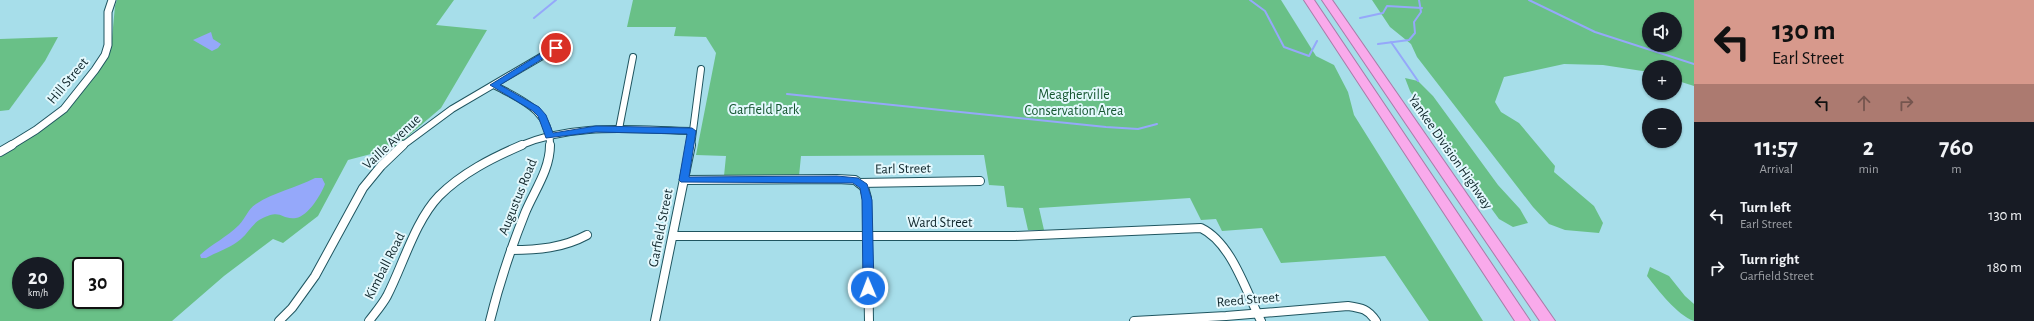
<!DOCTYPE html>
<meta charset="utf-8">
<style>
:root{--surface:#171b24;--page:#242831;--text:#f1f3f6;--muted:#9ea1a6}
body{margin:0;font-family:"Alegreya Sans",sans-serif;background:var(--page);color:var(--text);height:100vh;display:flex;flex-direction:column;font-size:15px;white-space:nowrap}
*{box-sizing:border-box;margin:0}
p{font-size:13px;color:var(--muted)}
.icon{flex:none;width:22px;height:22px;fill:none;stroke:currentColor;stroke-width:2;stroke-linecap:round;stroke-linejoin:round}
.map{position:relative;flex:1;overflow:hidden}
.side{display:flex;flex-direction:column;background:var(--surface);width:340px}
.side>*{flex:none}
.top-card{background:#d7998c;color:#111;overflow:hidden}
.buttons{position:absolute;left:1642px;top:12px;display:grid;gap:8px}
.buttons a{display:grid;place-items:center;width:40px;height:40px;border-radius:50%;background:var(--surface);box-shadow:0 1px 3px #0004;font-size:20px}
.speed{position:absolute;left:12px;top:257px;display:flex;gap:8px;font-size:20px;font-weight:700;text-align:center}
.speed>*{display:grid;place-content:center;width:52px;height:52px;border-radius:50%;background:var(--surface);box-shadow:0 1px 3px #0004;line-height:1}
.speed small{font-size:10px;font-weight:400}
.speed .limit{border:2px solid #111;border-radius:6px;background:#fff;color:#111}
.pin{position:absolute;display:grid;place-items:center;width:34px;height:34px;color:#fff;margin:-17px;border:2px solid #fff;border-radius:50%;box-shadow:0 1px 4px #0007}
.me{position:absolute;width:44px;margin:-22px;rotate:359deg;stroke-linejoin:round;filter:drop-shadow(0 0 3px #0008)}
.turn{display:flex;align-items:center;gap:14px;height:84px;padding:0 12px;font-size:18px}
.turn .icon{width:52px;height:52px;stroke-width:2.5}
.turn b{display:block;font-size:28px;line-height:34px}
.lanes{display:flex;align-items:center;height:38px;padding:0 12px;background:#0003;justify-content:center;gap:20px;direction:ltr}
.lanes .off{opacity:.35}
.eta{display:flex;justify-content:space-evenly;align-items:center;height:68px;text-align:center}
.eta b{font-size:24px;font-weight:700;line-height:28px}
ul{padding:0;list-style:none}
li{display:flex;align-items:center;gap:12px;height:52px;padding:0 12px}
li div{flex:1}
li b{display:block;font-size:15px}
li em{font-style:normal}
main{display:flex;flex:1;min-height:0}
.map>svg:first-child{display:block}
</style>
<main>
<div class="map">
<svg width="1694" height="321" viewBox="0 0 1694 321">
<rect width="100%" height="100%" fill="#a7deea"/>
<g fill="#69c087" fill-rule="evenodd">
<path d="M117,0H454L436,25L487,30L441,108L394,148L348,160L318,216L283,243L273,239L224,276L172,321H0V155L70,105L80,95L111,49L115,6ZM21,266H55V300H21ZM81,266H115V300H81Z"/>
<path d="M633,0H1281L1316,56L1334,65L1348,92L1354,115L1483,321H1429L1385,256L1281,263L1262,228L1222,231L1216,219L1201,220L1190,198L1039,208L1044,230H1028L1023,208L1007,207L1004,186L989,185L984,155L801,156L799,176H724L726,156L696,155L716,53L706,37L674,36L676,27H627Z"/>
<path d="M1372,0H1694V86L1675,80V67H1649V72L1603,65L1564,64L1504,77L1495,102L1501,112L1519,123L1555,166L1554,172L1594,206L1603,223L1599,233L1565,230L1549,224L1533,207L1417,57L1411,44L1390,27ZM1649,19H1675V45H1649Z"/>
<path d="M58,37L45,61L9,110L0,111V39Z"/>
<path d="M1405,78L1418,81L1433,96L1498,185L1520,209L1528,223L1513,227L1499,219L1480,193L1464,170L1456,153L1432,127L1410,91Z"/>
<path d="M1650,267L1669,276L1685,296L1694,304V321C1677,315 1658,290 1647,276Z"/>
</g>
<g fill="#95a8fa">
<path d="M211,32L213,39L221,44L218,48L212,51L193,40Z"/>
<path d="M315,178H322L325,184C321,195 308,216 296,218C280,220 282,208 261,219C253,223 248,233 241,239C232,247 217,252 206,258H201L200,255C212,244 227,237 239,225C246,218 247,210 256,204C274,192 296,188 315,178Z"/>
</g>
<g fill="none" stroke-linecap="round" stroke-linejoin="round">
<g stroke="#95a8fa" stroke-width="2">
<path d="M1250,0L1265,11L1284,47L1309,56L1317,41"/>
<path d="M1529,0L1595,32L1694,64"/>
<path d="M534,18L556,0"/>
<path d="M1360,18L1383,13L1387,6L1422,8"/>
<path d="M1391,42L1418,81"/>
<path d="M1378,44L1409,40L1415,33L1414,22L1421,12L1419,0"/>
<path d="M787,94L1106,127L1138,129L1157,124"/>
</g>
<g stroke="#1f5560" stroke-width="8">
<g id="minor-far1">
<path d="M494,85C521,100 551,110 550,146"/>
<path d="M619,129L633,57"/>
<path d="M402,146L452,109L556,48"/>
<path d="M519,146C574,122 634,130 692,131"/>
<path d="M691,146L701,69"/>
</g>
</g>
<g stroke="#1f5560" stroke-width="10">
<g id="minor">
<path d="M684,180L837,179L855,180L859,183L980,181"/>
<path d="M859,183L864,187L867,198L869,321"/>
<path d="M673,236H1015L1201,228C1232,243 1246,292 1261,321"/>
<path d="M511,250C538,250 563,248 587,235"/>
<path d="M279,321L292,308L315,276L363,188L381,166L403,145"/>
<path d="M369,321C375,313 382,305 387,296C403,265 415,221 439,196C462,173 492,158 522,145"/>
<path d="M490,321C499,284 511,248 525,213C534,191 550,170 550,145"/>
<path d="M655,321L691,145"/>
<path d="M1134,321L1226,316L1348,306C1362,308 1368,309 1376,321"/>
</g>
</g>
<g stroke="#1f5560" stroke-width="9">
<path id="tertiary-far1" d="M10,146L36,130L64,109L95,70L105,55L108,45V12L112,0"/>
</g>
<g stroke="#1f5560" stroke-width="10">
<path id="tertiary" d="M0,152L12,145"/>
</g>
<g stroke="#a87ca8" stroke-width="2">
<g id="motorway">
<path d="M1304,0H1314L1530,321H1515Z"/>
<path d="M1322,0H1332L1555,321H1540Z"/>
</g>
</g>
<use href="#minor-far1" stroke="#fff" stroke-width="6"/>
<use href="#minor" stroke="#fff" stroke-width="8"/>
<use href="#tertiary-far1" stroke="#fff" stroke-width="7"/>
<use href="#tertiary" stroke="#fff" stroke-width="8"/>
<use href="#motorway" fill="#f9aaeb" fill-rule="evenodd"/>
</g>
<path fill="#1a73e8" stroke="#114b97" d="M553,46L560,48L500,85L539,107L546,115L553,133L596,126L692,128L696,131L689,177L837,176L858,178L867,184L872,200L874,288L872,291H865L863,288L862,200L860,188L853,183L681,182L679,180L687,134L596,132L546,138L538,116L533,111L490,85Z"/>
<g text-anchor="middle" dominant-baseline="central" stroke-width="4" stroke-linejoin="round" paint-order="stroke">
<g font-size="14" fill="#11272c" stroke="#e3f8fd">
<text transform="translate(68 81) rotate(-50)">Hill Street</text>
<text transform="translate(392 142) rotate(-43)">Vaille Avenue</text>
<text transform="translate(1450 152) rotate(55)">Yankee Division Highway</text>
<text transform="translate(903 169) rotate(-1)">Earl Street</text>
<text transform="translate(518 197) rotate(-68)">Augustus Road</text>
<text x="940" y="223">Ward Street</text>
<text transform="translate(661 228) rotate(-79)">Garfield Street</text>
<text transform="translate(385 266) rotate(-63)">Kimball Road</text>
<text transform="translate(1248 300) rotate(-5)">Reed Street</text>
</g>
<g font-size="14" fill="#155630" stroke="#e3f8fd">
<text x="1074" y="95">Meagherville<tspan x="1074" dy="16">Conservation Area</tspan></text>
<text x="764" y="110">Garfield Park</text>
</g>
</g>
</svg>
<div class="buttons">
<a><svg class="icon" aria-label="sound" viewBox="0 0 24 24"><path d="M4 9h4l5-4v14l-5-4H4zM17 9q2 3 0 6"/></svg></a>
<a>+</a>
<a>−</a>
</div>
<div class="speed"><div>20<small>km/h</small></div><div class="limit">30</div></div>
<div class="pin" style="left:556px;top:48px;background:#d93025"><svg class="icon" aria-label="arrive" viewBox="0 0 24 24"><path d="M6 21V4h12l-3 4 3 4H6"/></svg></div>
<svg class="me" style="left:868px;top:288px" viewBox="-20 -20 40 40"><circle r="17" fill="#1a73e8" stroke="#fff" stroke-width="3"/><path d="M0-11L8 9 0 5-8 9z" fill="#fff"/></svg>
</div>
<section class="side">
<div class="top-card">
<div class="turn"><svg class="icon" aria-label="left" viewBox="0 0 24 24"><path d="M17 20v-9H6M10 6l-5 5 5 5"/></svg><div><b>130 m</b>Earl Street</div></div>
<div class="lanes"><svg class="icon" aria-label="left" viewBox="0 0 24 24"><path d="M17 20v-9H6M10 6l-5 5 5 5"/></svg><svg class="icon off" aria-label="ahead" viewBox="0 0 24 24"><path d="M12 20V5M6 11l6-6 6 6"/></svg><svg class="icon off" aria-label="right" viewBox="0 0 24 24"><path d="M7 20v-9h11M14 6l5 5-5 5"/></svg></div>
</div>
<div class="eta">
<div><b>11:57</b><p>Arrival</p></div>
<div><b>2</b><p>min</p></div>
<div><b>760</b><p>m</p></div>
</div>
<ul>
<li><svg class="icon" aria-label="left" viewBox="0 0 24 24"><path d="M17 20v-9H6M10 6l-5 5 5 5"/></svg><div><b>Turn left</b><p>Earl Street</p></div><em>130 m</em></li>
<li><svg class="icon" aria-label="right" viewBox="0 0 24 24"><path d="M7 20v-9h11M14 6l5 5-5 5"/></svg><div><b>Turn right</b><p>Garfield Street</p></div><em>180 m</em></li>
</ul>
</section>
</main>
